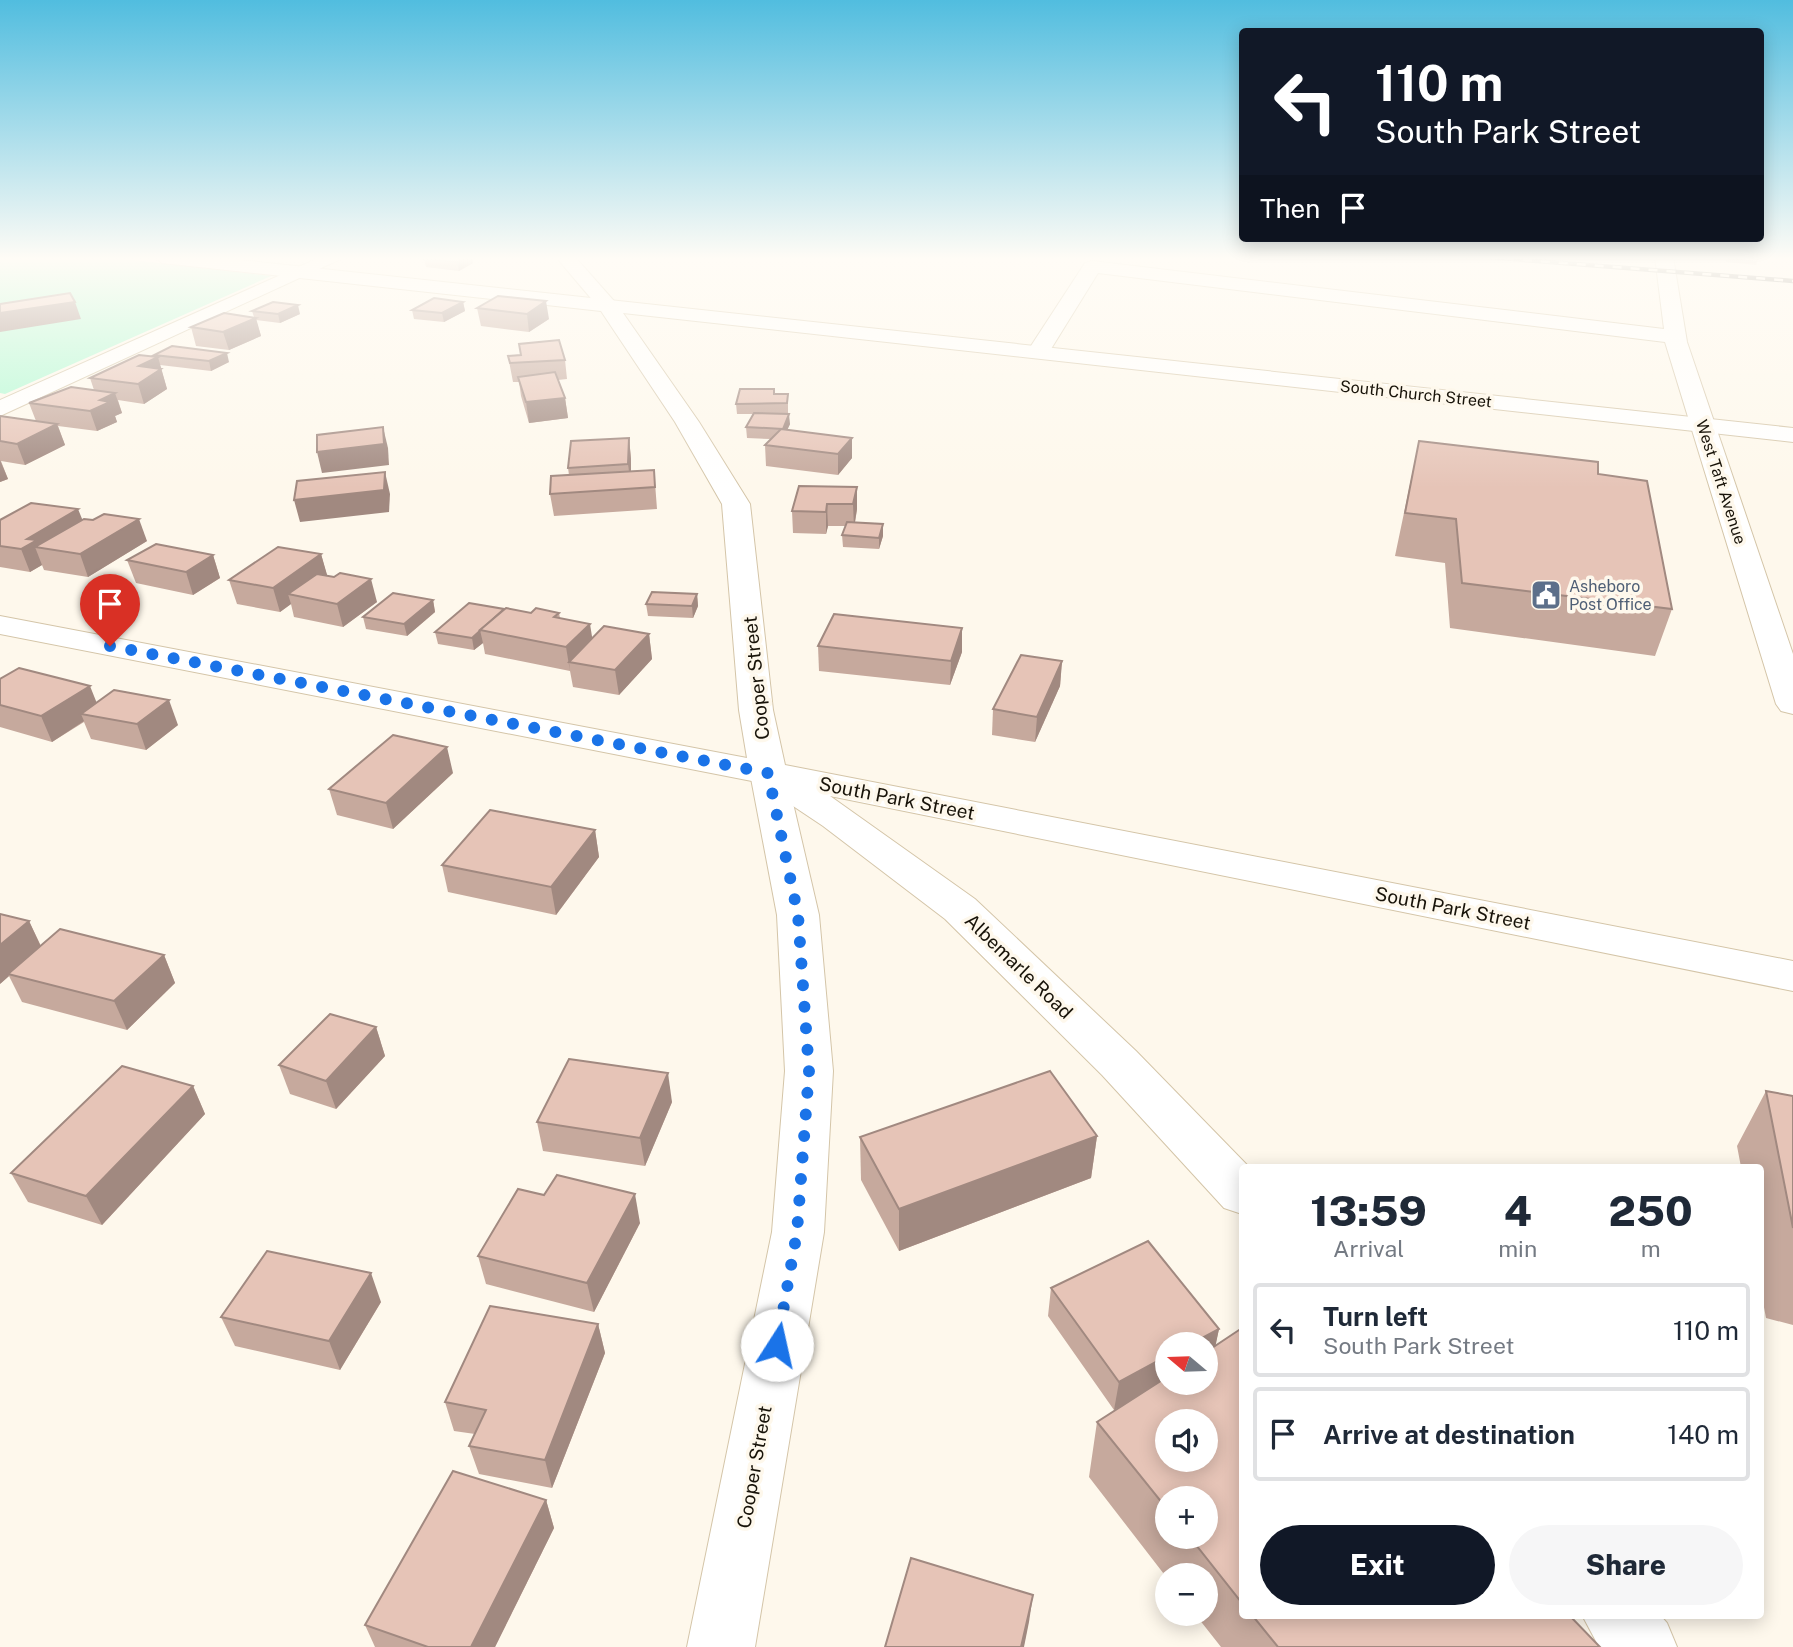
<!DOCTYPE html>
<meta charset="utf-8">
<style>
:root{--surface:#fff;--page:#f6f6f7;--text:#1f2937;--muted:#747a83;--line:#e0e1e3;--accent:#111827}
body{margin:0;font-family:"Public Sans",sans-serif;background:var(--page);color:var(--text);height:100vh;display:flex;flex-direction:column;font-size:26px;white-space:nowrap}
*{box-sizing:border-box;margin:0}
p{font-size:23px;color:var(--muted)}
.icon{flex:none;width:38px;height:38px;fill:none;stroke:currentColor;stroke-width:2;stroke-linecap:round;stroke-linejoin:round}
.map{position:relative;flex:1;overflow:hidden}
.sheet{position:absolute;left:1239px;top:1164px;width:525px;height:455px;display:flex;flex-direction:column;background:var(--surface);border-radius:7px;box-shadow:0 4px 18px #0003}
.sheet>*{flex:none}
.top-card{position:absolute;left:1239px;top:28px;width:525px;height:214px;border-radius:7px;box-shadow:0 4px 18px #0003;background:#111827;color:#fff;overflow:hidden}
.needle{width:46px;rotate:289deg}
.fabs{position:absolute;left:1155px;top:1332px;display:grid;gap:14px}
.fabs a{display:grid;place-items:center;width:63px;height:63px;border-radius:50%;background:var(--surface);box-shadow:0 4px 18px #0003;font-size:35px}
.pin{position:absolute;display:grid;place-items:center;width:60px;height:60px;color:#fff;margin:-72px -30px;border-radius:50% 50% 50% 0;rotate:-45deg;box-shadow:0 0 7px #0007}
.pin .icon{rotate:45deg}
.me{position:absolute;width:77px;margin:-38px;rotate:10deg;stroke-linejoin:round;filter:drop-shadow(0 0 5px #0008)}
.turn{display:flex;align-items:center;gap:24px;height:147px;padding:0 21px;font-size:32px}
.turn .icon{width:91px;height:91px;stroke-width:2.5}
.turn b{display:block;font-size:49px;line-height:60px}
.then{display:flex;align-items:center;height:66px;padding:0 21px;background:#0003;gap:14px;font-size:26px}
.eta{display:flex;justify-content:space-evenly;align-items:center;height:119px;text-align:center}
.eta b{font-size:42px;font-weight:800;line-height:49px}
.action{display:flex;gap:14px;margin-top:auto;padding:14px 21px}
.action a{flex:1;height:80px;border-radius:42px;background:var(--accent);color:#fff;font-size:28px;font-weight:800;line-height:80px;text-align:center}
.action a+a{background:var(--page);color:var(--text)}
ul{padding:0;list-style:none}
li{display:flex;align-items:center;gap:21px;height:94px;margin:0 14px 10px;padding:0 7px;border:4px solid var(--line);border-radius:7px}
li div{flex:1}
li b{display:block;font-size:26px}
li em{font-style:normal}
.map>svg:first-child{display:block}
</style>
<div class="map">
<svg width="1793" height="1647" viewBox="0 0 1793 1647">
<rect width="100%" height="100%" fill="#fef8ec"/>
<path fill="#aef9d2" d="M0,257H107L271,276L5,394L0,393Z"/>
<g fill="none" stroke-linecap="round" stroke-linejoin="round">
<g stroke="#d4c5a8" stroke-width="2">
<g id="street">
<path d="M321,257H345L0,416V400Z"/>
<path d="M556,257H575L614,301L617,305L614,309H600Z"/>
<path d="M1655,257H1673L1687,342L1793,654V714L1781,711L1776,704L1665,342L1098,273L1046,357H1030L1027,352L1085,263L1092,261L1664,329Z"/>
<path d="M768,762L781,765L786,773L819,915L833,1071L824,1232L755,1647H687L772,1232L785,1071L777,915L750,773L755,765Z"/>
</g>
</g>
<g stroke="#d4c5a8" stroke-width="2">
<g id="secondary">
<path d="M153,257H213L1793,428V442L623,313L699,422L750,504L773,710L785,765L1793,961V991L830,796L975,899L1136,1051L1249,1167H1242V1214L1224,1208L1102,1075L945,919L823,826L757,782L0,634V616L747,758L739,710L722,504L675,422L601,311L162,263Z"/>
<path d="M1582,1615H1660L1667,1623L1677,1647H1599Z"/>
</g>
</g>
<use href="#street" fill="#fff" fill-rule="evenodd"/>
<use href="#secondary" fill="#fff" fill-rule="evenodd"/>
<g stroke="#645f54" stroke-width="4.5">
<path id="rail" d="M1487,257L1793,281"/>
</g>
<use href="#rail" stroke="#fef8ec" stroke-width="2.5" stroke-dasharray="9" stroke-linecap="butt"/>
</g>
<g fill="#c6a99d" fill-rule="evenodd">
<path d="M371,257H400L395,259Z"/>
<path d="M1726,257H1759L1756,265L1726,262Z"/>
<path d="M424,259L473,263L459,271L426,267Z"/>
<path d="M498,296L549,319L529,332L481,326L477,308Z"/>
<path d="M463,302L465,311L444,322L414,319L412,310Z"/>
<path d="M252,311L300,314L280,323L256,320L261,336L229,350L196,346L191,327L254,317Z"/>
<path d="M519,344L565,360L567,379L558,380L565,398L568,418L529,423L521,396L519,382H513L508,356L521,355Z"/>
<path d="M154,355L229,362L211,371L160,365L167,389L144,404L118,400L122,413L115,416L117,422L97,431L58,426L65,445L25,465L1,461L8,479L0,482V416L36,421L29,403L94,390L90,378L154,357Z"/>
<path d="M774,394H788V414H775L790,424L787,430L852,438V458L838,475L766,466L765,445L771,439L747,438L746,427L753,414H737L736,404Z"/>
<path d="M629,438L631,459V471L654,470L657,509L554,516L550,494L569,475L568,468Z"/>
<path d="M1419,441L1598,474L1672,609L1655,656L1450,628L1445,563L1395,556Z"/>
<path d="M857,487V509L855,523L883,524V536L879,549L843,547L842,535L846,526H828L826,534L793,533L792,511Z"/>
<path d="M0,520H82L147,541L88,577L44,570L42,565L30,572L0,567Z"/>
<path d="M321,554L327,576L377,602L343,627L294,617L291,604L280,612L237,604L229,580Z"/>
<path d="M213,555L220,578L193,595L136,583L127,560Z"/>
<path d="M697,594L698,606L693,618L648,616L646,604Z"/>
<path d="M433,600L435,612L407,636L366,629L363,617Z"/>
<path d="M531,613H559L560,618L592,638L649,634L652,659L619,695L573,687L570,671L485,654L483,643L474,650L438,644L435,632Z"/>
<path d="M962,628V652L950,685L819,671L818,646Z"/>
<path d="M1062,661L1060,686L1035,742L992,735L993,709Z"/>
<path d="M0,679L96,702L178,725L146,750L91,739L84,722L52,742L0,727Z"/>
<path d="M453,773L393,829L337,815L329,789Z"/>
<path d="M595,830L599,857L556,915L448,892L442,865Z"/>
<path d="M29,921L41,946L164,955L175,983L127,1030L22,1002L9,976L0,984Z"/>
<path d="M376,1027L385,1056L336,1109L290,1094L279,1065Z"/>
<path d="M193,1086L205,1114L102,1225L28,1202L11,1173Z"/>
<path d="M1766,1091L1793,1096V1325L1766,1318L1760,1286V1167H1741L1737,1146Z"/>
<path d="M672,1102L645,1166L543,1151L537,1122Z"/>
<path d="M1097,1136L1091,1178L899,1251L861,1180L860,1137Z"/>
<path d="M544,1195L640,1223L594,1312L486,1284L478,1256Z"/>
<path d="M1051,1288L1219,1329L1215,1346L1242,1328V1615H1569L1600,1647H1221L1195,1614H1206V1575H1167V1578L1089,1477L1097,1422L1123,1405L1114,1410L1048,1316ZM1167,1498L1206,1536H1167Z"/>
<path d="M381,1302L340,1370L235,1346L221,1317Z"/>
<path d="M598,1324L605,1353L552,1488L479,1474L469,1446L475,1434L454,1431L445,1402Z"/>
<path d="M546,1500L554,1528L495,1647H375L365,1625Z"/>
</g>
<g fill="#a18980">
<path d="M468,257H472L473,263L459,271L457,262Z"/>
<path d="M546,301L549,319L529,332L527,314Z"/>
<path d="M75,302L81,319L0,332V313Z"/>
<path d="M463,302L465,311L444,322L442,313Z"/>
<path d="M298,305L300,314L280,323L278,314Z"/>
<path d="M256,318L261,336L229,350L223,332Z"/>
<path d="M227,353L229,362L211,371L209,361Z"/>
<path d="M158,357L167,389L144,404L138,384L139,366Z"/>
<path d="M115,393L122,413L115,416L117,422L97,431L90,411L100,400Z"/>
<path d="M565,398L568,418L529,423L526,402Z"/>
<path d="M789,414L790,424L783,439V429Z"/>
<path d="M57,424L65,445L25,465L17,444Z"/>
<path d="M383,427L388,448L389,465L322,473L317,452Z"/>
<path d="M629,438L631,459V486L628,464Z"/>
<path d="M852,438V458L838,475V454Z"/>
<path d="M0,460L8,479L0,482Z"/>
<path d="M385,472L390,494L389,512L300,522L294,500Z"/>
<path d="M857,487V509L854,527L853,504Z"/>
<path d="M827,504L828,526L826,534V512Z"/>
<path d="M78,509L87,531L35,547L42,565L30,572L21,549L27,539Z"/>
<path d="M139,519L147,541L88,577L80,554Z"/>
<path d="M883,524V536L879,549V538Z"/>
<path d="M321,554L328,578L288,594L291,604L280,612L273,588Z"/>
<path d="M213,555L220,578L193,595L186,572Z"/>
<path d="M371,579L377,602L343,627L337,604Z"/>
<path d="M697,594L698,606L693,618L692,606Z"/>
<path d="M433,600L435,612L407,636L404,624Z"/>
<path d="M590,624L594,649L569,662L570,671L566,647Z"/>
<path d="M962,628V652L950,685L951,661Z"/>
<path d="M480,630L483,643L474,650L472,638Z"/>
<path d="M649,634L652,659L619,695L615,670Z"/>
<path d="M1062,661L1060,686L1035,742L1037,717Z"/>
<path d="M90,686L100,711L81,714L84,721L52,742L41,716Z"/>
<path d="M169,700L178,725L146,750L137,724Z"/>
<path d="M447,747L453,773L393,829L386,803Z"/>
<path d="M595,830L599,857L556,915L551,887Z"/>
<path d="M29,921L42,949L8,974L9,976L0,984V945Z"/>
<path d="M164,955L175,983L127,1030L114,1001Z"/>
<path d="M376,1027L385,1056L336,1109L326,1081Z"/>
<path d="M668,1073L672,1102L645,1166L640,1138Z"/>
<path d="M193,1086L205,1114L102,1225L86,1196Z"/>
<path d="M1097,1136L1091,1178L899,1251V1209Z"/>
<path d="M635,1194L640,1223L594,1312L587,1283Z"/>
<path d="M371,1273L381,1302L340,1370L329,1341Z"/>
<path d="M598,1324L605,1353L552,1488L545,1460Z"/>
<path d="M1219,1329L1213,1358L1206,1361V1344H1191Z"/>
<path d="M1167,1356V1382L1114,1410L1119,1382Z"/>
<path d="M546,1500L554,1528L495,1647H471Z"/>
<path d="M1033,1595L1029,1622L1024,1647H1021Z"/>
</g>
<g fill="#e6c4b7" stroke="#a18980" stroke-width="2" fill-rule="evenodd">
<path d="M428,257H468L457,262L424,259Z"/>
<path d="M70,293L75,302L0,313V304Z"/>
<path d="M498,296L546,301L527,314L477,308Z"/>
<path d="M434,298L463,302L442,313L412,310Z"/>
<path d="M273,302L298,305L278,314L252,311Z"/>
<path d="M224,313L256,318L223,332L191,327Z"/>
<path d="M559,340L565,360L510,363L508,356L521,355L519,344Z"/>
<path d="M172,346L227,353L209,361L154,355Z"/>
<path d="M139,355L158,357L139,366L161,369L138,384L90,378Z"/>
<path d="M555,372L565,398L526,402L518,377Z"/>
<path d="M71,387L115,393L100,400L110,402L90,411L29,403Z"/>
<path d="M740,389H774V394H788L787,403L736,404Z"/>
<path d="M754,413L789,414L783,429L746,427Z"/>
<path d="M0,416L57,424L17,444L0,441Z"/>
<path d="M383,427L384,444L317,452V435Z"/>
<path d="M781,429L852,438L838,454L765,445Z"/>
<path d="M629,438L628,464L568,468L571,441Z"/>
<path d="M1419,441L1598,462V474L1647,481L1672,609L1462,583L1456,519L1405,513Z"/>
<path d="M654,470L655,487L550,494L551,476Z"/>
<path d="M385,472L384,490L294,500L297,481Z"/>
<path d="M799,486L857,487L853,504H827L826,512L792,511Z"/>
<path d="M31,503L78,509L27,539L37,540L21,549L0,546V520Z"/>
<path d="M104,514L139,519L80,554L35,547L84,519L93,520Z"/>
<path d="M847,522L883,524L879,538L842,535Z"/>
<path d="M156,544L213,555L186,572L127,560Z"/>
<path d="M278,547L321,554L273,588L229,580Z"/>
<path d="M340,573L371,579L337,604L288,594L317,574L334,577Z"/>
<path d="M652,592L697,594L692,606L646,604Z"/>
<path d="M393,593L433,600L404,624L363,617Z"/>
<path d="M469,603L504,609L472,638L435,632Z"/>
<path d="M506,608L531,613L536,608L559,613L554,617L590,624L566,647L480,630Z"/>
<path d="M834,614L962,628L951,661L818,646Z"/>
<path d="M604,626L649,634L615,670L569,662Z"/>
<path d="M1021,655L1062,661L1037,717L993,709Z"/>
<path d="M19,668L90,686L41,716L0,705V679Z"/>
<path d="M114,690L169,700L137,724L81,714Z"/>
<path d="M393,735L447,747L386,803L329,789Z"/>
<path d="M490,810L595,830L551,887L442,865Z"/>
<path d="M0,914L29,921L0,945Z"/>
<path d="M60,929L164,955L114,1001L8,974Z"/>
<path d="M330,1014L376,1027L326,1081L279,1065Z"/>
<path d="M569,1059L668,1073L640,1138L537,1122Z"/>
<path d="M122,1066L193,1086L86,1196L11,1173Z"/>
<path d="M1050,1071L1097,1136L899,1209L860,1137Z"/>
<path d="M1766,1091L1793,1096V1228Z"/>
<path d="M557,1175L635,1194L587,1283L478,1256L518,1189L544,1195Z"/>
<path d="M1148,1241L1219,1329L1191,1344H1167V1356L1119,1382L1051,1288Z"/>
<path d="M267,1251L371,1273L329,1341L221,1317Z"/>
<path d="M490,1306L598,1324L545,1460L469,1446L486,1410L445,1402Z"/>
<path d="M1242,1328V1603L1189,1536H1206V1498H1167V1509L1097,1422L1167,1377V1382H1206V1352ZM1167,1421H1206V1460H1167Z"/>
<path d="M453,1471L546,1500L471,1647H428L365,1625Z"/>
<path d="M911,1558L1033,1595L1021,1647H885Z"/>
<path d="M1252,1615H1569L1600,1647H1278Z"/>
</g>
<linearGradient id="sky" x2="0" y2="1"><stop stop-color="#51bddf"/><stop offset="0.53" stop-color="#fffcf6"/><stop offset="1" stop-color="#fffcf6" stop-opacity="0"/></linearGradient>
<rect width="1793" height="488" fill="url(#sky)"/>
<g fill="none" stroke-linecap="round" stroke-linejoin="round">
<path stroke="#1a73e8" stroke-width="12" stroke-dasharray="0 21.6" d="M110,646L768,773L798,915L809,1071L797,1232L777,1345"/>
</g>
<defs>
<g id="civic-square" transform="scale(1.575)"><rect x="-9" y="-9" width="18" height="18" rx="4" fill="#5c6f8a" stroke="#fef8ec"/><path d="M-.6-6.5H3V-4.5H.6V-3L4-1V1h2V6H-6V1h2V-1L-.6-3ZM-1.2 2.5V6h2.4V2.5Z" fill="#fff"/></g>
</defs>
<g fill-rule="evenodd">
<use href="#civic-square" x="1546" y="595"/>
</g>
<g text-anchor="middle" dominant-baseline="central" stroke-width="7" stroke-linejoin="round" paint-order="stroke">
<g font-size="16" fill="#181309" stroke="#fef8ec">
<text transform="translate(1416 394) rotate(6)">South Church Street</text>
<text transform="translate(1721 482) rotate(72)">West Taft Avenue</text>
</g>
<g font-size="16" fill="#4e5e75" stroke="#fef8ec" text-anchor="start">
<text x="1569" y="586">Asheboro<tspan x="1569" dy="18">Post Office</tspan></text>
</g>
<g font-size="19" fill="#181309" stroke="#fef8ec">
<text transform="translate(756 678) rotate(-96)">Cooper Street</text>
<text transform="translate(897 798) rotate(11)">South Park Street</text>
<text transform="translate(1453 908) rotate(11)">South Park Street</text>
<text transform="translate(1019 966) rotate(44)">Albemarle Road</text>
<text transform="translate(754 1467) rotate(-80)">Cooper Street</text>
</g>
</g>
</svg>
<div class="fabs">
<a><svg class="needle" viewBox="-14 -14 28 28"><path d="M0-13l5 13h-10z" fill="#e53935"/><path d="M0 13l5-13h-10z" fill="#747a83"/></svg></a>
<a><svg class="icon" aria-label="sound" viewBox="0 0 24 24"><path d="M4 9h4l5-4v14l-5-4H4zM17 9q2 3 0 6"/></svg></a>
<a>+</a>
<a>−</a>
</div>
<div class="pin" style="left:110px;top:646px;background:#d93025"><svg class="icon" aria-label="arrive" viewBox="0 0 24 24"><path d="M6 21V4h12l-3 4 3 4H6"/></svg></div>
<svg class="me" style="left:777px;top:1345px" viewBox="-20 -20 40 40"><circle r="19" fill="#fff"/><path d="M0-13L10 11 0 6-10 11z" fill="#1a73e8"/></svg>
<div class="top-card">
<div class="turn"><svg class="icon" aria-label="left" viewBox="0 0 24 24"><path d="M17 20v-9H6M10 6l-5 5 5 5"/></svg><div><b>110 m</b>South Park Street</div></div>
<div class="then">Then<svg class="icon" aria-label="arrive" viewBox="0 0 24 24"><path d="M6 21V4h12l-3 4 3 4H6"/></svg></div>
</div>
<section class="sheet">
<div class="eta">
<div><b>13:59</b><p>Arrival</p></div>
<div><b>4</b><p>min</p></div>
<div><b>250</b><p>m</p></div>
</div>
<ul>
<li><svg class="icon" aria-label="left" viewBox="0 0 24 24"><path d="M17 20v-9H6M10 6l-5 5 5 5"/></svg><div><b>Turn left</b><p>South Park Street</p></div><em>110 m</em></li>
<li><svg class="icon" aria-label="arrive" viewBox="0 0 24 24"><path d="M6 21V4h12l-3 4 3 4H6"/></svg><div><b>Arrive at destination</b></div><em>140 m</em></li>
</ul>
<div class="action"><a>Exit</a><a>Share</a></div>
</section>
</div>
